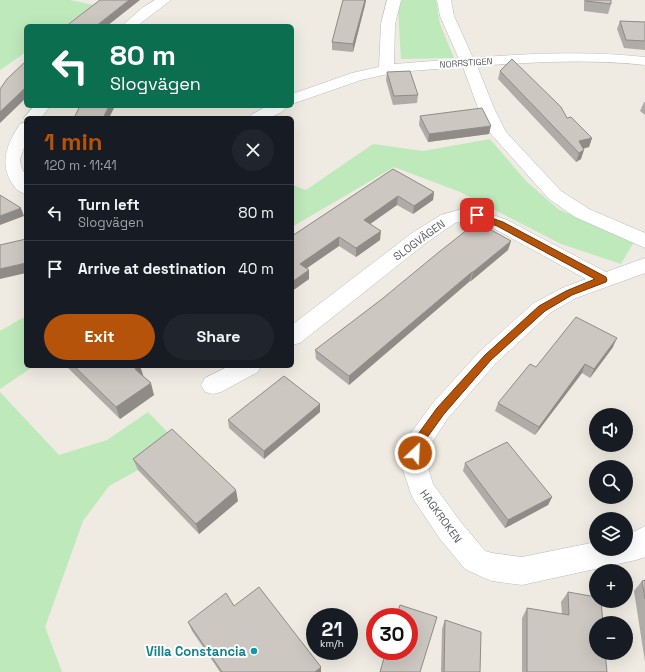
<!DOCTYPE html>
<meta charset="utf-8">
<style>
:root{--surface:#171b24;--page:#20242c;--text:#f1f3f6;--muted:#9ea1a6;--line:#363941;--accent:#b45309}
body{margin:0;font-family:"Space Grotesk",sans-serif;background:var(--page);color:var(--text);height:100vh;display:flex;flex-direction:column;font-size:15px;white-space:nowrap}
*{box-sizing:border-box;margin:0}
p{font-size:13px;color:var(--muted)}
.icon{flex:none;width:22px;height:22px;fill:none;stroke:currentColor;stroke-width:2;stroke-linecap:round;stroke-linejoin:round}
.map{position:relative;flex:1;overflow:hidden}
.sheet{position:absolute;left:24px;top:116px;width:270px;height:252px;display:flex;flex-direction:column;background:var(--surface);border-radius:6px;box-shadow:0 4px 16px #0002}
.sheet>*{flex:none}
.top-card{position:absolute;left:24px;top:24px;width:270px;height:84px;border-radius:6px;box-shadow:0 4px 16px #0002;background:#0b6e4f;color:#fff;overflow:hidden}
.fabs{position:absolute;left:589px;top:408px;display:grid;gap:8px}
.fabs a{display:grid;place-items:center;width:44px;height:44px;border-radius:50%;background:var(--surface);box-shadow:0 4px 16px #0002;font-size:20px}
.speed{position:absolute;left:306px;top:608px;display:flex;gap:8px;font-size:20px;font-weight:700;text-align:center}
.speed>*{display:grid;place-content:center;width:52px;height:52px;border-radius:50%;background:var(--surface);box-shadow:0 4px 16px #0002;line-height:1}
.speed small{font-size:10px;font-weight:400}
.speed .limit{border:6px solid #d22;background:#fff;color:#111}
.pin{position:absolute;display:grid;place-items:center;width:34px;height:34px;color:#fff;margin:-17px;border-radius:8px;box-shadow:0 2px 6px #0006}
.me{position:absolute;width:44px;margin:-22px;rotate:25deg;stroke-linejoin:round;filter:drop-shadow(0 0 3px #0008)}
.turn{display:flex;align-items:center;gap:14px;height:84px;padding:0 20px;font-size:18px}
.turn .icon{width:52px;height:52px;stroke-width:2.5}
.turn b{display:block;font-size:28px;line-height:34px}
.round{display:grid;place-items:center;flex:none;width:42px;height:42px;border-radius:21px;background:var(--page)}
.summary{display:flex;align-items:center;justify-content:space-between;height:68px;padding:0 20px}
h1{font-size:24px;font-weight:800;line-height:30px;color:var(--accent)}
.primary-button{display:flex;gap:8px;margin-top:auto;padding:8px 20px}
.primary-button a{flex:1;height:46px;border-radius:24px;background:var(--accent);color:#fff;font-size:16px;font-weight:800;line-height:46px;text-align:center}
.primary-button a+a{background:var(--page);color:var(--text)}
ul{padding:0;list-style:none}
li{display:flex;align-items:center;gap:12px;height:56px;padding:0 20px;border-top:1px solid var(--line)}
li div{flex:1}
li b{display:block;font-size:15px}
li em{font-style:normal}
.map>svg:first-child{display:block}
</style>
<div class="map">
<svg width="645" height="672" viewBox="0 0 645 672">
<rect width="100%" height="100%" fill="#efebe2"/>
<g fill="#bee9bb">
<path d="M0,0H70L94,5L64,26H26V52L0,70Z"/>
<path d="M402,0H436L440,24L454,58L401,59L398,10Z"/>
<path d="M490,139L526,181L558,209L634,242L621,264L561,244L460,192L394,167L292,227V185L306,190L373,144L423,151Z"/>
<path d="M26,316V366H34L0,389V331Z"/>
<path d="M0,392L59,455L107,440L148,412L176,441L138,470L109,486L83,521L45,627L62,672H0Z"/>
</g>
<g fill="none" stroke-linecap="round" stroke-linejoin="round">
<g stroke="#b7bbc0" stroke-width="1">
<g id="minor">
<path d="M155,0H171L137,26H122L142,8Z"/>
<path d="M387,0H401L395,24L394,64L459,59L440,16L437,0H451L454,16L473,58C531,53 587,51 645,57V65C589,59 534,62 477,66L494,108L506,132L561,191L589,209L645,233V248L575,217L549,199L491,134L478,108L463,67L397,72L361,80L292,104V94L352,73L379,67L381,24Z"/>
<path d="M34,106H50L41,118H26V121L24,118Z"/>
<path d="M267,106H287C278,119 262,118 249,118L251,115Z"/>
<path d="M26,122V142L20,159L21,166L26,177V194C18,192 14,187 10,180C0,160 8,142 20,124Z"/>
<path d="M462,209H477L507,220L606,272L645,258V273L576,298L550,313L496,363L448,418L429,447L426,461L433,484L460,521L485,551L492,553L522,557L596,542V549H626V536L645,526V557L636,560L522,585L492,581L482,577L465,569L440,539L412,497L400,461L408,437L432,404L480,351L534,303L562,288L586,279L493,228L475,221H463L455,223L426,243L300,343L292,345V325L412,233L441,215Z"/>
<path d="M229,366H261L258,372L221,392L213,394L205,392L201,385L205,378Z"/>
</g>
</g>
<use href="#minor" fill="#fff" fill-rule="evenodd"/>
</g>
<g fill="#afaba6">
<path d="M343,0H366L365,5L353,52L332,50V42Z"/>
<path d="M584,0H611V4L608,14L584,11Z"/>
<path d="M620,21L645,22V50L624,48L617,29Z"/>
<path d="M500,71L567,118L592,138L589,147L583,149L581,159L576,162L498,79Z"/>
<path d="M387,72L418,95L417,103L393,105L386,80Z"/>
<path d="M644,102H645V115L640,111Z"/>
<path d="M420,116L489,134L428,142L419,125Z"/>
<path d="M393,169L434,192L433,200L413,214L397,205L370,224L380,240L356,257L339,246L306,268L309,270V279L292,291V236Z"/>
<path d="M511,241L508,250L471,281H470L349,385L316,359L315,350Z"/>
<path d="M613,347L590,378L582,373L535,435L495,411L498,403L536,367Z"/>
<path d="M68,366H140L143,376L154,395L120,419L68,368Z"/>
<path d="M320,412L264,459L229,428L228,420Z"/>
<path d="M133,459L238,501L199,534L138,470Z"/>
<path d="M465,463L552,497L548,505L505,528L463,471Z"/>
<path d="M645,580V662L634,591L642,581Z"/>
<path d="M568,592L607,672H522V618L527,608L562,614L561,602Z"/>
<path d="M234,606L321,672H220L192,631L188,622Z"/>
<path d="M445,620L480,672H441L442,629Z"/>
</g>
<g fill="#8f8b87">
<path d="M129,0H140L107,26H96Z"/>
<path d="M365,0H366L365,5L353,52V44Z"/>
<path d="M26,87V98L0,123V131V112Z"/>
<path d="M109,106H115L109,118H103Z"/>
<path d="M491,126L489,134L428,142L429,134Z"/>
<path d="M592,138L589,147L576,150L579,141Z"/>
<path d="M584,150L581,159L576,162L579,153Z"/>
<path d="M434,192L433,200L413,214L414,206Z"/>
<path d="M398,196L397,205L363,229L364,220Z"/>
<path d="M21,208L24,216L0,225V216Z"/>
<path d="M381,231L380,240L356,257V248Z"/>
<path d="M339,237V246L300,273V264Z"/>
<path d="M511,241L508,250L471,281L473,272Z"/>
<path d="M26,263V273L0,279V269Z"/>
<path d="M309,270V279L292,291V282Z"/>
<path d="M472,272L470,281L349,385V376Z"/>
<path d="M617,338L613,347L590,378L594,369Z"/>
<path d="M585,364L582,373L535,435L539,427Z"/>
<path d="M139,366H140L144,378L135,369Z"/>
<path d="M151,383L154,395L120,419L116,407Z"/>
<path d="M320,404V412L264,459V451Z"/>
<path d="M236,490L238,501L199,534L196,524Z"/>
<path d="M552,497L548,505L505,528L508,520Z"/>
<path d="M321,667V672H315Z"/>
</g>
<g fill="#ccc7c1" stroke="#8f8b87">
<path d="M100,0H129L96,26H66Z"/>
<path d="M343,0H365L353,44L332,42Z"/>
<path d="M586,0H611V4L586,1Z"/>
<path d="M620,21L645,22V41L626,40Z"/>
<path d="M512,59L561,107L567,118L571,117L592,138L579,141L584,150L579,153L500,71Z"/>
<path d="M26,61V87L0,112V89L7,79Z"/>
<path d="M410,71L418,95L394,96L387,72Z"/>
<path d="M80,106H109L103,118H74Z"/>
<path d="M482,108L491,126L429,134L420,116Z"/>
<path d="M393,169L434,192L414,206L398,196L364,220L381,231L356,248L339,237L300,264L309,270L292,282V236Z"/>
<path d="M0,195L21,208L0,216Z"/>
<path d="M477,222L511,241L473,272H472L349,376L315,350L382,299L439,252Z"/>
<path d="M26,239V263L0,269V245Z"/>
<path d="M576,317L617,338L594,369L585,364L539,427L498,403L530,364L536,367Z"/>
<path d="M74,366H139L135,369L151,383L116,407Z"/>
<path d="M284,376L320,404L264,451L228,420Z"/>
<path d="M172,429L236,490L196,524L133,459Z"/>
<path d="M507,442L552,497L508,520L465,463Z"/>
<path d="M645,580V599L642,581Z"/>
<path d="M259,587L321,667L315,672H222L188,622L226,593L234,606Z"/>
<path d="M568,592L596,597V601H601L603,623H596V653H605L607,672H527V608L569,615Z"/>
<path d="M400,605L437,617L420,672H380L386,651H409V617H396Z"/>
<path d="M445,620L481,632L480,672H444Z"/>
</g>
<path fill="#b45309" stroke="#753606" d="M477,213L503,222L606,277L607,280L606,282L572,295L545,311L491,360L444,414L421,446L418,456L415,457L411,456L410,453L413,441L437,408L485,355L539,306L566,291L595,279L497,226L474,217V214Z"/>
<circle fill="#0f9aa8" stroke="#fff" stroke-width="1.5" cx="254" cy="651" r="4"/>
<g text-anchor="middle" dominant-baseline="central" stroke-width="4" stroke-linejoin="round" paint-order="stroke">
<g font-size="9" fill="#5a5f64" stroke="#fff">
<text transform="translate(466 63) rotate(-4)">NORRSTIGEN</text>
</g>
<g font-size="11" fill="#5a5f64" stroke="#fff">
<text transform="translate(419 240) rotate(-36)">SLOGVÄGEN</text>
<text transform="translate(441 516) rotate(54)">HAGKROKEN</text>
</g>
<g font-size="13" font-weight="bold" fill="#0d838f" stroke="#fff" text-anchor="end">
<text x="246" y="651">Villa Constancia</text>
</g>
</g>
</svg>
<div class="fabs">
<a><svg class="icon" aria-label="sound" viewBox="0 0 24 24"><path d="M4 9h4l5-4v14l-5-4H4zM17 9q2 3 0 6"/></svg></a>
<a><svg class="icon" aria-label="search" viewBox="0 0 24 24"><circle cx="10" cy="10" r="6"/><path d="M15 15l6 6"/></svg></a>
<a><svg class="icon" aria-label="layers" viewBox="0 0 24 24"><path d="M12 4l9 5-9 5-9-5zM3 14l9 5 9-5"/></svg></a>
<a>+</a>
<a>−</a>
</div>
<div class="speed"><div>21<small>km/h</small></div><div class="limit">30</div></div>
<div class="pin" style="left:477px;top:215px;background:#d93025"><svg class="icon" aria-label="arrive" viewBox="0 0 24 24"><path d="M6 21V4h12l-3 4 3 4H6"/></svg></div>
<svg class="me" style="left:415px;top:453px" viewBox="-20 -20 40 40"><circle r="17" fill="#b45309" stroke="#fff" stroke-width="3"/><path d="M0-11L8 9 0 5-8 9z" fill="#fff"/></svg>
<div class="top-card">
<div class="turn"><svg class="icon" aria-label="left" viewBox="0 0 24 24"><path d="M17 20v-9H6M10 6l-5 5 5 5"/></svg><div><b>80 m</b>Slogvägen</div></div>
</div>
<section class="sheet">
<div class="summary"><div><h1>1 min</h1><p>120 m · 11:41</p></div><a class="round"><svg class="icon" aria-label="close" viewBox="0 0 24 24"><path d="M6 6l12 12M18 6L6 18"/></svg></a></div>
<ul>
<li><svg class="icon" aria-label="left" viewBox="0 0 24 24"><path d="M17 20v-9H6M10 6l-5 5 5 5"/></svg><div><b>Turn left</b><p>Slogvägen</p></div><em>80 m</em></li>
<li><svg class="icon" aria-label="arrive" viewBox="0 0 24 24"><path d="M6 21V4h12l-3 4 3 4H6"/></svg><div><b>Arrive at destination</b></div><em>40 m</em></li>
</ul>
<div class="primary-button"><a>Exit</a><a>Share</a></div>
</section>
</div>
